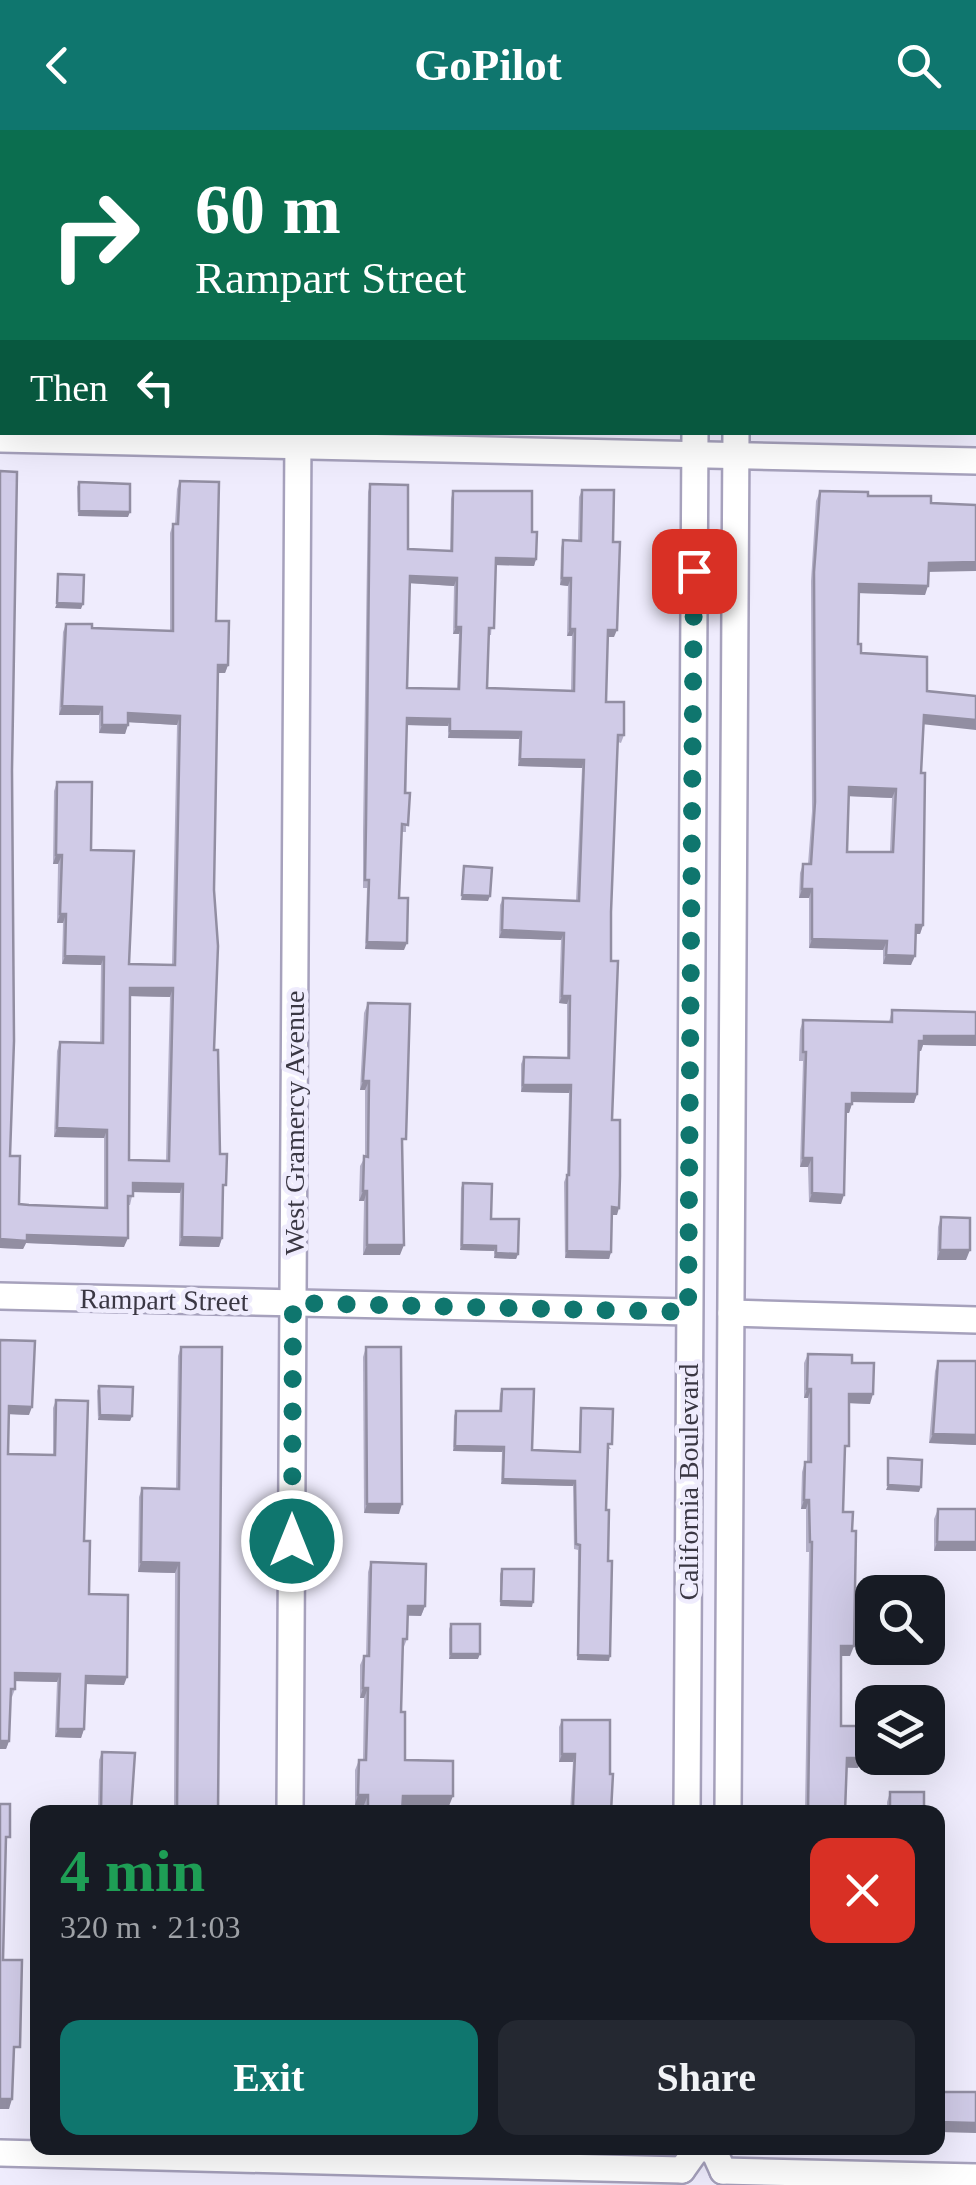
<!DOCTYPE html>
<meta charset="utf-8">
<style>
:root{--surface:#171b24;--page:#242831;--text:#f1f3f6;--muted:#9ea1a6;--accent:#0f766e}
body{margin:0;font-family:"Times New Roman",serif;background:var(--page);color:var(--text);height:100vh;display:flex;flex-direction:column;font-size:38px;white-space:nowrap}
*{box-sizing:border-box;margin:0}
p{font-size:32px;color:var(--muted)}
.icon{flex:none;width:55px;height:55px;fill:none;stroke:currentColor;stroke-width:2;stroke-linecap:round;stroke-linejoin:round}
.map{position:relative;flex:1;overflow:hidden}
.sheet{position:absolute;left:30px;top:1675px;width:915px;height:350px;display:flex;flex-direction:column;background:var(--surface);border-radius:20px;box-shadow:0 10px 40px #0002}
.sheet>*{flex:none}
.hud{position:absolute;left:0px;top:0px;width:978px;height:305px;box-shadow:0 10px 40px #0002;background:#0b6e4f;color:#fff;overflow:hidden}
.controls{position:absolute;left:855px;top:1445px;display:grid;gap:20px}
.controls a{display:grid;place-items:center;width:90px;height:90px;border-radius:20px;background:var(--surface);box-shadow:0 10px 40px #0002;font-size:50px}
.pin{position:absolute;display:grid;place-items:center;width:85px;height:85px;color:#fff;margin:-42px;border-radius:20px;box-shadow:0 5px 15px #0006}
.me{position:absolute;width:110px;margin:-55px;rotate:0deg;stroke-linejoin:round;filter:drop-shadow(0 0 8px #0008)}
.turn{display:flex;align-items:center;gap:35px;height:210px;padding:0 30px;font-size:45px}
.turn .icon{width:130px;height:130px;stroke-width:2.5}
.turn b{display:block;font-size:70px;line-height:85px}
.then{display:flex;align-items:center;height:95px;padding:0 30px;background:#0003;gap:20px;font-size:38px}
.round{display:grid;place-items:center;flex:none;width:105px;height:105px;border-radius:20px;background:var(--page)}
.headline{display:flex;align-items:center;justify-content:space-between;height:170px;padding:0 30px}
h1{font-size:60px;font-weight:800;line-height:75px;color:#1e9e55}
.cta{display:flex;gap:20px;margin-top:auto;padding:20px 30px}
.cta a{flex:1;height:115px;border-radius:20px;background:var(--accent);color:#fff;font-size:40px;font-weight:800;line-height:115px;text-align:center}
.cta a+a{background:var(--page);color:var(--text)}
header{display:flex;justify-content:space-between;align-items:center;height:130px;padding:0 30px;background:var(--accent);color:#fff;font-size:45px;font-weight:800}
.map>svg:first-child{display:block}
</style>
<header><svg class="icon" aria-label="back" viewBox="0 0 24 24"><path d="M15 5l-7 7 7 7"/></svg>GoPilot<svg class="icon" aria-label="search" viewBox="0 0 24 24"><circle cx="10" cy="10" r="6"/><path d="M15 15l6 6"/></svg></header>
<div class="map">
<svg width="976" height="2055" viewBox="0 0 976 2055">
<rect width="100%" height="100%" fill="#efecfd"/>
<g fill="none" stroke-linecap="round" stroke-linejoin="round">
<g stroke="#a6a1bc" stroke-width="30">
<g id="minor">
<path d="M300,2V0"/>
<path d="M698,2V0"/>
<path d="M738,2V0"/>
<path d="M0,309L976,331"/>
<path d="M0,1166L688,1182"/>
<path d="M731,1183L976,1190"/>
<path d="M290,1682L298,302"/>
<path d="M687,1682L695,302"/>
<path d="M728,1682L736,302"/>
<path d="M0,2023L682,2040"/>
<path d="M682,2040L697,2019H713L723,2041"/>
<path d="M723,2041L976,2047"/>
</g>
</g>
<use href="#minor" stroke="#fff" stroke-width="25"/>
</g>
<g fill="#b3afc7" fill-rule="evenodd">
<path d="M0,341L12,640L10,1026L19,1074L104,1078V1008L54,1007L57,921L60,912L100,913L101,835L62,834L63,793H57L58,734H53L54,661L57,652L91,720L129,834L172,835L177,595L128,592L125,604L99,603V585H59L63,502L66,494L92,498L170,501V403L173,394H175L177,359L180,351L228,535L225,543H218L214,760V920L223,1064L222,1108L219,1117L179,1116L180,1063L133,1062L130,1075H128L124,1117L26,1113L23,1119L0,1118ZM130,866L170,867L166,1031L129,1030Z"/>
<path d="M79,352L128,387L78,386L77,357Z"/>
<path d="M370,354L408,419L450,421L451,369L453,361L532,402L536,429L534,436L496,435L491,505H489L487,558L571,560L572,506H567L568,456L560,455L561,418L563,410L578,411L579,367L582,360L613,412L614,507H607L606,572L624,605L621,613L618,612L611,782L612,990L617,1085H612L611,1122L609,1129L565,1128L564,1052L567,1045L569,963L521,962V934L524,927H567V874L559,873L561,810L499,808L500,775L503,768L576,771L582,638L518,636L519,609L448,608V596L407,595L406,702H402L399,768L404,820L365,819L367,758H363V701L368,362ZM410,453L454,456L453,504H459L457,559L407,558Z"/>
<path d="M820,361L868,366L928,442L925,465L859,463L858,514L861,523L923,595L921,643L923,795L920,804H915L911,835L883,834V820L809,818V768H799L800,743L803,734H808L812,681L811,451L816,371ZM848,666L892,668L890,722H847Z"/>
<path d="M368,873L403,1019L400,1125H363L364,1071H359L360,1036L365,1027V960H360L364,883Z"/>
<path d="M892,880L976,882V916L923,915L921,921H918L917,964L914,973L852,972L849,983H845L841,1074L809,1072L808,1037H800L803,931H799L800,900L803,890L889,892Z"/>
<path d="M463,1053L518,1124L516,1129L494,1128V1121L460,1120L461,1058Z"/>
<path d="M941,1087L966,1130H937L938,1097Z"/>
<path d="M0,1210L29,1285L9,1284L8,1324L53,1325V1278L56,1270L84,1411L89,1464L124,1555L86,1554L84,1599L81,1608L55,1607L57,1552L15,1551V1559L12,1567H10L9,1611L6,1619H0Z"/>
<path d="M181,1217L218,1682H174L175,1443L138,1442L139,1367L142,1358L176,1359L178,1226Z"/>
<path d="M366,1217L399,1384L364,1383L363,1227Z"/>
<path d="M808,1224L852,1233L870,1274L849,1273L844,1326L843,1382L850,1526H841V1596L861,1628L858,1638H846L845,1682H805L809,1422H806V1379H801L802,1342L805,1332H807L808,1268H804V1233Z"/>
<path d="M938,1231H976V1315L929,1313L935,1241Z"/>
<path d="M99,1256L132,1286L130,1291L98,1290L97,1261Z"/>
<path d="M502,1259L532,1320L579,1322L580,1283L581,1278L611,1319H608L606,1380L608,1431L609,1531L577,1530L578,1420L574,1419L573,1356L501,1354L502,1322L453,1321L454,1286L456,1281H499L500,1264Z"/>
<path d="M938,1379H976L934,1421V1389Z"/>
<path d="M371,1432L425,1476L421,1486H408L407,1509L403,1519L401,1582L405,1630L449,1676L403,1675L402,1682H364V1675H355V1640L359,1630H363L364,1568H360V1535L364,1526H366L368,1442Z"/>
<path d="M502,1439L532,1477L500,1476V1444Z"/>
<path d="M451,1494L478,1529H449V1499Z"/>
<path d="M562,1590L611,1682H570L573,1632H559V1597Z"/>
<path d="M102,1622L131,1682H98L99,1630Z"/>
<path d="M890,1662L924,1682H887V1672Z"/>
</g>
<g fill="#928ea2">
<path d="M79,381L130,382L128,387L78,386Z"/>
<path d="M496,428L536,429L534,436L493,435Z"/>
<path d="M976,432V441L925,442L929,433Z"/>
<path d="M410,446L457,448L454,456L407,453Z"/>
<path d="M562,448H571L568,456L560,455Z"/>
<path d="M859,454L928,456L925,465L856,463Z"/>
<path d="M57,473L83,474L81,479L55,478Z"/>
<path d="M456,497H461L459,504H453Z"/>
<path d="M570,499H575L572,506H567Z"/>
<path d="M608,500H617L614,507H605Z"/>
<path d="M218,535H228L225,543H215Z"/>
<path d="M62,576L102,577L99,585H59Z"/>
<path d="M128,583L180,586L177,595L125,592Z"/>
<path d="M924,585L976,590V600L921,594Z"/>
<path d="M407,588L450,589L448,596L405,595Z"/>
<path d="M102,595H128L125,604L99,603Z"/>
<path d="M450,601L521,602L519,609L448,608Z"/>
<path d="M520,629L584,630L582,638L518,636Z"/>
<path d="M849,657L896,659L892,668L845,666Z"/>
<path d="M56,725H62L58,734H53Z"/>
<path d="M802,759H812L809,768H799Z"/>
<path d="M462,765L490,766L488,771L461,770Z"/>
<path d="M60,784H66L63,793H57Z"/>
<path d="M916,795H923L920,804H912Z"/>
<path d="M502,800L564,803L561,810L499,808Z"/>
<path d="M812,809L887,811L883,820L809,818Z"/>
<path d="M367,812L407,813L404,820L365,819Z"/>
<path d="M886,825L915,826L911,835L883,834Z"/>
<path d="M65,826L104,827L101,835L62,834Z"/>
<path d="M130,858H173L170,867L126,866Z"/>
<path d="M562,866H570L567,874L559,873Z"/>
<path d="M924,906H976V916L923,915L921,921L915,920L919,911Z"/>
<path d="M363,951H369L365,960H360Z"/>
<path d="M523,955H571L569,963L521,962Z"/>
<path d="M852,963L917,964L914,973L849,972Z"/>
<path d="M846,974H852L849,983H842Z"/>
<path d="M57,998L107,1000L104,1008L54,1007Z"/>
<path d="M803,1028H812L808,1037H800Z"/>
<path d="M133,1053L183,1054L180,1063L130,1062Z"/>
<path d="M363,1061H367L364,1071H359Z"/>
<path d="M812,1063L844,1065L841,1074L809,1072Z"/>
<path d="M612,1077L619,1078L617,1085H610Z"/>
<path d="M27,1105L128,1108L124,1117L26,1113L23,1119L0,1118V1109Z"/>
<path d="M182,1107L222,1108L219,1117L179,1116Z"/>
<path d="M367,1115H404L400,1125H363Z"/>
<path d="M462,1115L496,1116L494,1121L460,1120Z"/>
<path d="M940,1120H970L966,1130H937Z"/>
<path d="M567,1121L611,1122L609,1129L565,1128Z"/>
<path d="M496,1123L518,1124L516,1129L494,1128Z"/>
<path d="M807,1259H811L808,1268H804Z"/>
<path d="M849,1264H873L870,1274L846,1273Z"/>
<path d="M9,1276L32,1277L29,1285L6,1284Z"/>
<path d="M100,1285L132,1286L130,1291L98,1290Z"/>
<path d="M933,1304L976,1305V1315L929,1313Z"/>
<path d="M455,1316L504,1317L502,1322L453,1321Z"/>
<path d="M503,1349L575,1351L573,1356L501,1354Z"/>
<path d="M888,1355L921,1357L919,1362L886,1360Z"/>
<path d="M804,1370H809L806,1379H801Z"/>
<path d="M367,1374H402L399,1384L364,1383Z"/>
<path d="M937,1412H976V1421H934Z"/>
<path d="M141,1432L179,1433L175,1443L138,1442Z"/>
<path d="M501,1471L533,1472L532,1477L500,1476Z"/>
<path d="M408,1476H425L421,1486L404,1485Z"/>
<path d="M841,1516H854L850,1526H838Z"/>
<path d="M451,1524H480L478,1529H449Z"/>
<path d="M578,1525L610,1526L609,1531L577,1530Z"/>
<path d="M15,1543L60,1544L57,1552L12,1551Z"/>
<path d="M86,1546L127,1547L124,1555L83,1554Z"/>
<path d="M363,1558H368L364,1568H360Z"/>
<path d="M58,1599H84L81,1608L55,1607Z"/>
<path d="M0,1611H9L6,1619H0Z"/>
<path d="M562,1624H575L573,1632H559Z"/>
<path d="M847,1628H861L858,1638L843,1637Z"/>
<path d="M358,1665H368L364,1675H355Z"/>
<path d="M403,1666H453L449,1676L399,1675Z"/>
<path d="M573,1677H581L579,1682H571Z"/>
<path d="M0,1969H12L9,1979H0Z"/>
<path d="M938,1992L976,1993V2003L938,2002Z"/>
</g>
<g fill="#d0cbe7" stroke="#928ea2" stroke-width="2.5" fill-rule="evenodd">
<path d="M0,0H221V2H2V253H0Z"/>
<rect x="372" y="0" width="40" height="2"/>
<rect x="461" y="0" width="161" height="2"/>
<rect x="808" y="0" width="29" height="2"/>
<path d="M942,0H976V65L975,2H942Z"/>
<path d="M975,134L976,135V167H975Z"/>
<path d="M0,341L17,342L12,640L14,911L10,1026H20L19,1074L29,1075L107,1078V1000L57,998L60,912L103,913L104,827L65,826L66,784H60L62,725H56L57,652H92L91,720L134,721L129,834L175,835L180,586L128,583V595H102V577L62,576L66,494H92V498L173,501V394H178L180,351L219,352L216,491H229L228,535H218L214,760L218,816L214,920H218L220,1024H227L226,1055H223L222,1108L182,1107L183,1054L133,1053V1066H128V1108L27,1105V1111L0,1109ZM130,858H173L169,1031L129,1030Z"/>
<path d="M79,352L130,354V382L79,381Z"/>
<path d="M370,354L408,355V419L452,421L453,361H532V402H537L536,429L496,428L494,498H489L487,558L574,561L575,499H570L571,448H562L563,410L581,411L582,360H614L613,412H620L617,500H608L606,572H624V605H618L611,782V831H618L612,990H620V1046L619,1078L612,1077L611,1122L567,1121V1045H569L571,955H523L524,927L569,928L570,866H562L564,803L502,800L503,768L579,771L584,630L520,629L521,602L450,601V589L407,588L405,663H410L408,695L402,694L399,768H408L407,813L367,812L369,750H365L366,693ZM410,446L457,448L456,497H461L459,559L407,558Z"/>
<path d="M820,361L868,362V366H931V373L976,375V432L929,433L928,456L859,454L858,514H861V523L927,527V561L976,566V590L924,585L921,643H925L923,795H916L915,826L886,825L887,811L812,809V759H802L803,734H811L815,672L814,442ZM849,657L896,659L893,722H847Z"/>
<path d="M58,444L84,445L83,474L57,473Z"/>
<path d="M464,736L492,738L490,766L462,765Z"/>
<path d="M368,873L410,874L406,1009H402L404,1115H367V1061H363L364,1026L368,1027L369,951H363Z"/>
<path d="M892,880L976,882V906H924V911H919L917,964L852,963V974H846L844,1065L812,1063V1028H803L806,922H803V890L892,892Z"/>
<path d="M463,1053L492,1054L491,1089H519L518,1124L496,1123V1116L462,1115Z"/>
<path d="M941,1087L970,1088V1120H940Z"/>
<path d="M0,1210L35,1211L32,1277L9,1276L8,1324L55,1325L56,1270L88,1271L84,1411H90L89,1464L128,1465L127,1547L86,1546L84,1599H58L60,1544L15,1543V1559H11L9,1611H0Z"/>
<path d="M181,1217H222L218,1682H177L179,1433L141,1432L142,1358L179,1359Z"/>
<path d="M366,1217H401L402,1374H367Z"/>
<path d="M808,1224L852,1225V1233H874L873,1264H849V1316H845L843,1382H853L852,1401H856L854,1516H841V1596H862L861,1628H847L845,1682H808L812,1412H810L809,1370H804L805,1332H811V1259H807Z"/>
<path d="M938,1231H976V1305L933,1304Z"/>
<path d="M99,1256L133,1257L132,1286L100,1285Z"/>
<path d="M502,1259H534L532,1320L580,1322L581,1278L613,1279L612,1314H608L606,1380H609L608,1431H612L610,1526L578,1525L580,1415L576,1414L575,1351L503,1349L504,1317L455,1316L456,1281H501Z"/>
<path d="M888,1328L922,1330L921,1357L888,1355Z"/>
<path d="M938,1379H976V1412H937Z"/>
<path d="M371,1432L426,1434L425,1476H408L407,1509H403L401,1582H405V1630L453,1631V1666H403L402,1682H368V1665H358L359,1630H366L368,1558H363L364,1526H369Z"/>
<path d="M502,1439H534L533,1472L501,1471Z"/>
<rect x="451" y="1494" width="29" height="30"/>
<path d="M562,1590H610V1644H613L611,1682H581V1677H573L575,1624H562Z"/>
<path d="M102,1622L135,1623L131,1682H101Z"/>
<rect x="890" y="1662" width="34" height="20"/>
<path d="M0,1674H10V1707H6L3,1830H22L20,1917H14L12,1969H0Z"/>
<path d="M938,1962H976V1993L938,1992Z"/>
</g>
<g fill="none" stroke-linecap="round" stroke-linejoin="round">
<path stroke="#0f766e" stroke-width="18" stroke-dasharray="0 32.4" d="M292,1411L293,1173L688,1182L694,441"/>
</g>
<g text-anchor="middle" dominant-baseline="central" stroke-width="9" stroke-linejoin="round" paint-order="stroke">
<g font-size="28" fill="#3a3743" stroke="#efecfd">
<text transform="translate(294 993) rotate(-90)">West Gramercy Avenue</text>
<text transform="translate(164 1170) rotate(1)">Rampart Street</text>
<text transform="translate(688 1352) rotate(-90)">California Boulevard</text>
</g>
</g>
</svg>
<div class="controls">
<a><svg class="icon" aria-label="search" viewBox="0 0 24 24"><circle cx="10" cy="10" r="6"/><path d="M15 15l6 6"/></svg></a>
<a><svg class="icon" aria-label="layers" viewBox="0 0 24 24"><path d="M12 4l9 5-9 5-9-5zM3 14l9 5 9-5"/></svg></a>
</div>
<div class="pin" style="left:694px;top:441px;background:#d93025"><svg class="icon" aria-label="arrive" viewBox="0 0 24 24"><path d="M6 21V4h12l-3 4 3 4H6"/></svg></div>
<svg class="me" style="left:292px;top:1411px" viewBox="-20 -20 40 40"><circle r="17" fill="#0f766e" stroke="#fff" stroke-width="3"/><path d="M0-11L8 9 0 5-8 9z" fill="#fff"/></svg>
<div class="hud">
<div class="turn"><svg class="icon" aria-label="right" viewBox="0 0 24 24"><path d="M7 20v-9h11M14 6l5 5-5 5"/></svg><div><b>60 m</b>Rampart Street</div></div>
<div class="then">Then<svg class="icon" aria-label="left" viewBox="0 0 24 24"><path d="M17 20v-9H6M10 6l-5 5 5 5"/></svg></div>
</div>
<section class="sheet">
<div class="headline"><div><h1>4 min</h1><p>320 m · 21:03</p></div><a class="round" style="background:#d93025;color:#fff"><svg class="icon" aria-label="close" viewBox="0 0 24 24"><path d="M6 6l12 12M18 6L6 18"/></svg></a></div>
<div class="cta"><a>Exit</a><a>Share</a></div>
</section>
</div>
